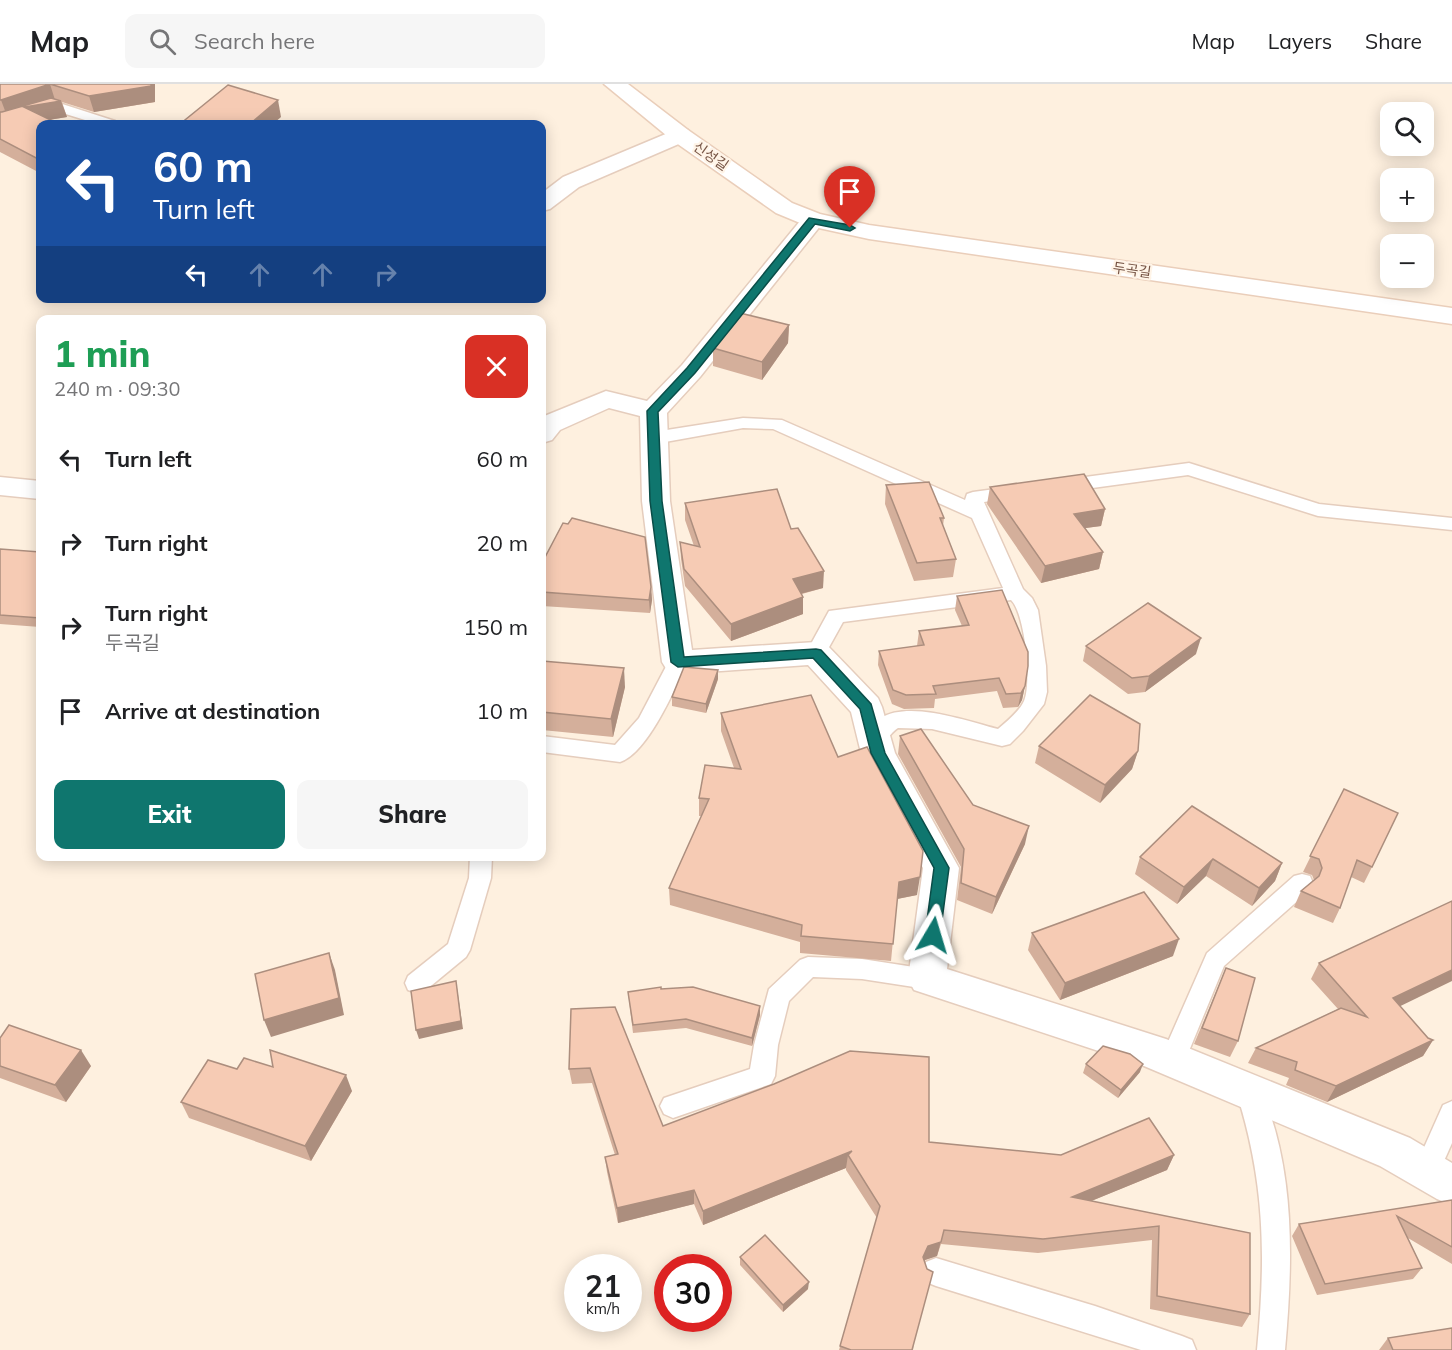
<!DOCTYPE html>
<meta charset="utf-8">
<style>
:root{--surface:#fff;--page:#f6f6f6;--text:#202124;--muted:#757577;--line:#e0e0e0;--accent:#0f766e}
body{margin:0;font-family:Mulish,"Noto Sans KR",sans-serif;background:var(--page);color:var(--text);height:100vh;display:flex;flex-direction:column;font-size:22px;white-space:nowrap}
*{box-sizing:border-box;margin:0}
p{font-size:20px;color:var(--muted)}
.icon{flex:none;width:33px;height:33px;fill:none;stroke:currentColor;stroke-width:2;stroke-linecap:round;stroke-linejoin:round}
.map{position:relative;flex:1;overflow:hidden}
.details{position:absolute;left:36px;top:231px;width:510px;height:546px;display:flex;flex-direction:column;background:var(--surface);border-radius:12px;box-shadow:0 3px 15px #0003}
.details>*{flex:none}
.hud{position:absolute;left:36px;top:36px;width:510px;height:183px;border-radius:12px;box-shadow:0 3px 15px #0003;background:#1a4fa0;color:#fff;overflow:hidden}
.buttons{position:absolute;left:1380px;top:18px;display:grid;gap:12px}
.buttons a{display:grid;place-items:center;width:54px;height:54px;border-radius:12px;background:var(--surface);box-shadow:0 3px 15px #0003;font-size:30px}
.speed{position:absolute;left:564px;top:1170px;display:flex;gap:12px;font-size:30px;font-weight:700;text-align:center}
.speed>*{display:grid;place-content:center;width:78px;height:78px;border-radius:50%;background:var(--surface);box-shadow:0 3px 15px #0003;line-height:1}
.speed small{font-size:15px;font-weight:400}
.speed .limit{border:9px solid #d22;background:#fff;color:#111}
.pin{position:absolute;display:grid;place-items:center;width:51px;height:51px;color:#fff;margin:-62px -26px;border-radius:50% 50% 50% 0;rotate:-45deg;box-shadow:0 0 6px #0007}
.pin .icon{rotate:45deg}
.me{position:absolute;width:66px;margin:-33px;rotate:7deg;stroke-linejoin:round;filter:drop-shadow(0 0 4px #0008)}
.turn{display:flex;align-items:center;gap:21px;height:126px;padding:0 18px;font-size:27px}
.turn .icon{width:78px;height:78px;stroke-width:2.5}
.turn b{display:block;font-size:42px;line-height:51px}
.lanes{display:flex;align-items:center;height:57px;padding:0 18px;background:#0003;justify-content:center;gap:30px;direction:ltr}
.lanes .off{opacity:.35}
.round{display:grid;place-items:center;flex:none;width:63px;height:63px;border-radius:12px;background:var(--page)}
.head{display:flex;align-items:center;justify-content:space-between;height:102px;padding:0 18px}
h1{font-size:36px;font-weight:800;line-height:45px;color:#1e9e55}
.action{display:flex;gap:12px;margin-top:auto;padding:12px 18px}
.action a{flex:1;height:69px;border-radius:12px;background:var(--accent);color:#fff;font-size:24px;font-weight:800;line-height:69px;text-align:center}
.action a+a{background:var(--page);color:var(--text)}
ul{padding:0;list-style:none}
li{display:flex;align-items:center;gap:18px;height:84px;padding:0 18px}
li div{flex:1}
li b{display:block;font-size:22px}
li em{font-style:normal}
header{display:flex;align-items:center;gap:36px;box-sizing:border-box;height:84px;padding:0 30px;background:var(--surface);border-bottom:2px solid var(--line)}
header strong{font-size:28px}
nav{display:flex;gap:33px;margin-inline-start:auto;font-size:21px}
.search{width:420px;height:54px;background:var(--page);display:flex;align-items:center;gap:15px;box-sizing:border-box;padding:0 21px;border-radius:12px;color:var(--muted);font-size:22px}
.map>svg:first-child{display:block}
</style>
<header>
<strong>Map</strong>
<div class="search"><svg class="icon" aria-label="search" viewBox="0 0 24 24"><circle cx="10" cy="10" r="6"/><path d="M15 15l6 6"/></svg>Search here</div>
<nav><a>Map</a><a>Layers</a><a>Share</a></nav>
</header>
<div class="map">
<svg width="1452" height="1266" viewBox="0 0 1452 1266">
<rect width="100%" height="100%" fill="#fef0df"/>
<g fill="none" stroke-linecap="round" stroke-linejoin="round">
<g stroke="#e5cdbd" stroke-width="3">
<g id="lane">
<path d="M56,18L115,37L117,40H98L56,27L8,42L0,40V32L7,34Z"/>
<path d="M743,334L782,336L965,416L967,410L973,408L1017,402L1023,404L1026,408L1023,412L984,418L1023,505L1032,514L1038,526L1046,582L1047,608L1044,620L1023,647L1010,660L1002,662L932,645L898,644C886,652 883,667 866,662L863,656C868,648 873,639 881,634C909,616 967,637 998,645C1007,637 1019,628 1024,617C1032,599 1025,529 1011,516L843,538L823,574L816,576L809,574L806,569L829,527L1003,504L972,434L773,345L743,344L654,360L648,358L645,354L648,350L654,348Z"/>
<path d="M1189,379L1319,420L1452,434V446L1318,432L1188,391L1063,408L1057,406L1054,402L1057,398L1063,396Z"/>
<path d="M678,571L685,573L688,578C675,604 648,669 620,678L542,668V652L615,661L639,634L671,573Z"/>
<path d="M470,772H492L491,794L470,866L466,873L426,906L417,909L408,906L405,899L408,892L448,860L469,794Z"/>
<path d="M1302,790L1310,792L1313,799L1310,806L1224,882L1182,984L1173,987L1164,984L1160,976L1207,869L1294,792Z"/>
<path d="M808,873L862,875L927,885L936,888L939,895L936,902L927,905L862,895L813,893L789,917L778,961L775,992L771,1000L673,1034L664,1030L660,1022L664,1014L750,985L754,961L769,905L800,876Z"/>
<path d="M1249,996L1258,999C1296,1081 1293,1178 1285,1266H1257C1266,1172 1265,1097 1236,1007L1240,999Z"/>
<path d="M1452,1017V1059L1436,1095L1427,1098L1418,1095L1414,1086L1443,1021Z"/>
<path d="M936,1174L1095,1222L1182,1252L1192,1256L1196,1266H1141L936,1202L926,1198L922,1188L926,1178Z"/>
</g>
</g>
<g stroke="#e5cdbd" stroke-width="3">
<g id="street">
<path d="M680,44L688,46L691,51L688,56L579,103L550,125L542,127V109L563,93Z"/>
<path d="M813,129L821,131L825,136L821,141L700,293L667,329L670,417L692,566L816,558L827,561L878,614L882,623L895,669L959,784L947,885L1166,955L1410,1054L1452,1079V1121L1437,1115L1380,1082L1144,982L914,906L908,895L923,784L861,669L851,628L808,581L678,590L667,586L662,578L642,417L640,332L609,324L560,346L552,356L542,359V333L606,307L647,317L682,281L805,131Z"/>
<path d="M0,393L40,397V415L0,411Z"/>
</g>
</g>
<g stroke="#eaceba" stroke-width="3">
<path id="secondary" d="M604,0H628L688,46L792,119L820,130L869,141L1452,224V240L869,155L805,141L776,129L672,56Z"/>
</g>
<use href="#lane" fill="#fff" fill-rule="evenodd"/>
<use href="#street" fill="#fff" fill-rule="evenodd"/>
<use href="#secondary" fill="#fff" fill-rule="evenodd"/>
</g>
<g fill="#d4af9b">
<path d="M0,0H155V18L94,28L62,18L67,33L49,36L40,40V89L0,68Z"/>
<path d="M789,241L788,259L762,296L713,282V264Z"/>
<path d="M886,401L944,434L943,442L956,475L953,493L914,497L885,420Z"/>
<path d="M990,403L1105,425L1101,442L1085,444L1103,468L1099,485L1041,499L987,420Z"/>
<path d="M685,419L791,445L823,504L802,510L803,513V530L731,557L685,502L681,475L680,458L694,462L685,436Z"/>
<path d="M0,465L40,468V467V543L0,540Z"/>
<path d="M542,479L651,503L652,516L650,529L542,522Z"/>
<path d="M957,512L1025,602L1022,616L1018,623L1003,624L997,607L935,615L934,624L904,625L892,620L878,581L879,567L917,562L919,547L962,542L955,526Z"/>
<path d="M1086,562L1196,570L1145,608L1128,610L1083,577Z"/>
<path d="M542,577L625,603L613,653L542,646Z"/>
<path d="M718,595L706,629L672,622V613Z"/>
<path d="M721,629L838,673L917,811L897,815L891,877L800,869V858L670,821L669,804L702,732H699V714L734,684L721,647Z"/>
<path d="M900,652L973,721L1025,760L992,830L957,816L961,783L898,670Z"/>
<path d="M1039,662L1138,667L1132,685L1100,719L1035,679Z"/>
<path d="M1344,705L1372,783L1364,799L1351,793L1340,824L1333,839L1294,823L1301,807L1314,796L1312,791L1303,788Z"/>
<path d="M1192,722L1282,779L1275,797L1252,822L1206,792L1177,820L1135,790L1140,773Z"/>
<path d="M1032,849L1173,872L1060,916L1028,866Z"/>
<path d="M1319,879L1400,922L1428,954L1433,956L1423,972L1327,1018L1286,1001L1289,994L1248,979L1256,964L1338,925L1311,895Z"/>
<path d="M1226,884L1238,957L1230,973L1194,960Z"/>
<path d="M661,905L760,931L752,962L686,944L633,949L628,908Z"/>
<path d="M571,925L663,1042L929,1058L1061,1071H1174L1167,1086L1091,1117L1250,1149V1230L1242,1243L1150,1225L1152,1156L1038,1169L941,1160L937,1172L925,1176L924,1178L913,1266H839L877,1134L846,1086V1084L703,1141L694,1120L618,1139L607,1088L605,1073L615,1071L592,999L572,1000L569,985Z"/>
<path d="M0,954L91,982L66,1018L0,994Z"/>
<path d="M1086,980L1140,988L1118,1014L1083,989Z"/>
<path d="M273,983L352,1007L311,1077L189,1034L181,1018L237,985Z"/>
<path d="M1452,1116V1180L1408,1154L1422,1184L1413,1195L1317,1211L1292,1152L1299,1140Z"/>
<path d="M740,1173L808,1205L783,1228L740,1181Z"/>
<path d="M1388,1254L1452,1266H1379Z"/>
</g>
<g fill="#ac8e7e">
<path d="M50,0L55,16L61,17L67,33L29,39L7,32L1,16Z"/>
<path d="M151,0H155V18L94,28L89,12Z"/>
<path d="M278,16L281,33L273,40H250Z"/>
<path d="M789,241L788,259L762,296V278Z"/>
<path d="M1105,425L1101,442L1071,446L1074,430Z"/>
<path d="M1103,468L1099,485L1041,499L1045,482Z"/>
<path d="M824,487L823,504L792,512L793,495Z"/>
<path d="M651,503L652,516L650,529L649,516Z"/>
<path d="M803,513V530L731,557V540Z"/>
<path d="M1201,554L1196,570L1145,608L1149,592Z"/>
<path d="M624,584L625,603L613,653L611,635Z"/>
<path d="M718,586V595L706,629V620Z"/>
<path d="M1025,602L1022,616L1018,623L1021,609Z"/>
<path d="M1138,667L1132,685L1100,719L1105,701Z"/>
<path d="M1029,742L1025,760L992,830L996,813Z"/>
<path d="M1213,775L1206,792L1177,820L1184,803Z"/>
<path d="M1282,779L1275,797L1252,822L1259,804Z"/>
<path d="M920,793L917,811L897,815L899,798Z"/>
<path d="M1179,855L1173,872L1060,916L1065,899Z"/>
<path d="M329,869L335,886L344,931L271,953L264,936Z"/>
<path d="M1452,886V897L1384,930L1393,914Z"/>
<path d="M456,897L463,945L419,955L416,946Z"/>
<path d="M760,922V931L752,962V954Z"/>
<path d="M1433,956L1423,972L1327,1018L1336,1002Z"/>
<path d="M81,966L91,982L66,1018L55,1001Z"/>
<path d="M1143,980L1140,988L1118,1014L1121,1006Z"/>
<path d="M346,991L352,1007L311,1077L305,1062Z"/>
<path d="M852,1067L848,1071L846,1084L703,1141V1127Z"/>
<path d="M1174,1071L1167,1086L1067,1127L1072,1113Z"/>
<path d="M694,1106V1120L618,1139L617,1124Z"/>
<path d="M944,1146L937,1172L925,1176L920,1187L923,1173L928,1162Z"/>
<path d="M809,1198L808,1205L783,1228V1221Z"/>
</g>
<g fill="#f6cbb4" stroke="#ac8e7e" stroke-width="1.5">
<path d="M0,0H151V2L89,12L50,0L1,16H0Z"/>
<path d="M228,1L278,16L250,40H180Z"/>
<path d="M51,14L61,17L24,23L59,40H40V76L0,55V28H2Z"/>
<path d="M740,229L789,241L762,278L713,264Z"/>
<path d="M1084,390L1105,425L1074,430L1103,468L1045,482L990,403Z"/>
<path d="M929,398L944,434H940L956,475L917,479L886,401Z"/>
<path d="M777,405L791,445L798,444L824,487L793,495L803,513L731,540L684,485L680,458L700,463L685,419Z"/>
<path d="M572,434L645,453L651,503L649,516L542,508V479L563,439L568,440Z"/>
<path d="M0,465L40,468V467V534L0,531Z"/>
<path d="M1002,506L1028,568V582L1025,602L1021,609L1006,610L999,594L933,602L936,610L906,611L893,606L879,567L924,561L919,547L969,541L957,512Z"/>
<path d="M1148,519L1201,554L1149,592L1132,594L1086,562Z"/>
<path d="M542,577L624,584L611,635L542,628Z"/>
<path d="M684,583L718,586L706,620L672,613Z"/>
<path d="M811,611L838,673L867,663L923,767L920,793L899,798L893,860L801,852L802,841L669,804L709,715L699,714L705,681L741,685L721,629Z"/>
<path d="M1090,611L1140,640L1138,667L1105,701L1039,662Z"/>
<path d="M921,645L973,721L1029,742L996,813L961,799L964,765L900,652Z"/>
<path d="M1344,705L1398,729L1372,783L1357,776L1340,824L1301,807L1319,792L1322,784L1319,775L1310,772Z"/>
<path d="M1192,722L1282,779L1259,804L1213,775L1184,803L1140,773Z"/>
<path d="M1144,808L1179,855L1065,899L1032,849Z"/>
<path d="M1452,817V886L1393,914L1428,954L1433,956L1336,1002L1295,986L1297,978L1256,964L1341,924L1367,933L1319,879Z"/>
<path d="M329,869L339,914L264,936L255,890Z"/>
<path d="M1226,884L1255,894L1238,957L1202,944Z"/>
<path d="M456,897L461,937L416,946L411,907Z"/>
<path d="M661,903V905L693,903L760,922L752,954L686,935L633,941L628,908Z"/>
<path d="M615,923L663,1042L774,1000L850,967L929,973V1058L1061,1071L1149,1034L1174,1071L1072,1113L1250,1149V1230L1157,1212L1159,1142L1043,1155L944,1146L941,1158L928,1162L923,1173L927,1185L933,1188L912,1266H851L840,1262L880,1122L848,1071L852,1067L703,1127L694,1106L617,1124L605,1073L618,1070L590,984L569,985L571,925Z"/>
<path d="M9,941L81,966L55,1001L0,982V954Z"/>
<path d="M1103,962L1130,970L1143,980L1121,1006L1086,980Z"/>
<path d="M270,966L346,991L305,1062L181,1018L208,976L237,985L244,974L273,983Z"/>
<path d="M1452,1116V1163L1397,1132L1422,1184L1325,1200L1299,1140Z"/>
<path d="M765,1151L809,1198L783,1221L740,1173Z"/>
<path d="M1452,1244V1266H1393L1388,1254Z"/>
</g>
<path fill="#0f766e" stroke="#0a4d48" stroke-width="1.5" d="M809,134L850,141L855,144L850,147L815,140L695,289L658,328L662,417L684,573L816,565L821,566L871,620L885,669L949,784L940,851L938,855L933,857L927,855L925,851L934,784L871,669L860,625L813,574L678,583L671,578L650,417L647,327L687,284Z"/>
<g text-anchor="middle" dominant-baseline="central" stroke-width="4.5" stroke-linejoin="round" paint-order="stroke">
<g font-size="14" fill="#765445" stroke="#fff4e7">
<text transform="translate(711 72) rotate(35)">신성길</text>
<text transform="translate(1132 186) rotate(8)">두곡길</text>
</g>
</g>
</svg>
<div class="buttons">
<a><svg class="icon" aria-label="search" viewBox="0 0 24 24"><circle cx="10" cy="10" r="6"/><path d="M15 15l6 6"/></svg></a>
<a>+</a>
<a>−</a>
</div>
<div class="speed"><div>21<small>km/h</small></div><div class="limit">30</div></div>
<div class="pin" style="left:850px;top:144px;background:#d93025"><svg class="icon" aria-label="arrive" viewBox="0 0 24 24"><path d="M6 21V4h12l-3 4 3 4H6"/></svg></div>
<svg class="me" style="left:933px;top:851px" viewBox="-20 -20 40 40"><path d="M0-17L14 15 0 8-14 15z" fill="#0f766e" stroke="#fff" stroke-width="4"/></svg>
<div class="hud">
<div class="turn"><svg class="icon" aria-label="left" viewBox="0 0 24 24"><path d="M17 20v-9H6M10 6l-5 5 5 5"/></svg><div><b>60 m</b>Turn left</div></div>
<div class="lanes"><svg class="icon" aria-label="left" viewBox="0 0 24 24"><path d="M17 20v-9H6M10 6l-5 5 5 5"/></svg><svg class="icon off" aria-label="ahead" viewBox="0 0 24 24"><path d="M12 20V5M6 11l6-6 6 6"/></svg><svg class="icon off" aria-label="ahead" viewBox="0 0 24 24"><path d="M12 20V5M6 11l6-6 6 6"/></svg><svg class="icon off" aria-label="right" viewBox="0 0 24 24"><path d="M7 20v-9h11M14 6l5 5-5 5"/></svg></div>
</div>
<section class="details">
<div class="head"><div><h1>1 min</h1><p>240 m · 09:30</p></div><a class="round" style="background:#d93025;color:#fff"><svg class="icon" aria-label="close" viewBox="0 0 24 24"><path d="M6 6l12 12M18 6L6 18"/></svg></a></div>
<ul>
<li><svg class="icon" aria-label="left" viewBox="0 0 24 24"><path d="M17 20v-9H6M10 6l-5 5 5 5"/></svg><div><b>Turn left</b></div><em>60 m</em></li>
<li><svg class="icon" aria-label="right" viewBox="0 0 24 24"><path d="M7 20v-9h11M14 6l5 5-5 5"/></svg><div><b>Turn right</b></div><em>20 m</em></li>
<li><svg class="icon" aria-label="right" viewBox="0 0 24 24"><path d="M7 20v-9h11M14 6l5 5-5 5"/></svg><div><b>Turn right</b><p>두곡길</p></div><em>150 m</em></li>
<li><svg class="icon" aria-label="arrive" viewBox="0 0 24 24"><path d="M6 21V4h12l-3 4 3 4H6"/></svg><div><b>Arrive at destination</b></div><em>10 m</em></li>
</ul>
<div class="action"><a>Exit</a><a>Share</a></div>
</section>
</div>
